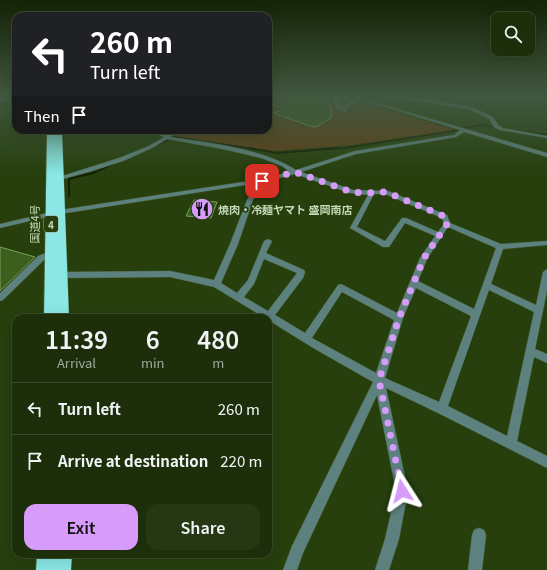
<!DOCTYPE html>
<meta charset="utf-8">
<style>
:root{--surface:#1c2f0a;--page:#253713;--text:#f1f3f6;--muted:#a0a99c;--line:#3a4a2b;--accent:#d79bf9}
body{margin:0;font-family:Georgia,"Noto Sans JP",serif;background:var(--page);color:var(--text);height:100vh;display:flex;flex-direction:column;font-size:15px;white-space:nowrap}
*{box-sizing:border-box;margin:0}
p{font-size:13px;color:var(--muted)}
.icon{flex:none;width:22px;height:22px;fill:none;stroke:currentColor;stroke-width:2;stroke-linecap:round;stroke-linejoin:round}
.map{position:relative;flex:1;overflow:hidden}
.sheet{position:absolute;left:12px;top:314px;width:260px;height:244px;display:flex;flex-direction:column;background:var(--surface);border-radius:12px;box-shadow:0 4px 16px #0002,0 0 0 1px var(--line)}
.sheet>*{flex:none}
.banner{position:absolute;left:12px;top:12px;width:260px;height:122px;border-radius:12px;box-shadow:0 4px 16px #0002,0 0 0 1px var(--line);background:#202124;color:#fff;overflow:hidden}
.tools{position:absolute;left:491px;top:12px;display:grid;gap:8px}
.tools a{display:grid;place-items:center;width:44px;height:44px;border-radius:8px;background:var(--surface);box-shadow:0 4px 16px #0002,0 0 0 1px var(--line);font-size:20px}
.pin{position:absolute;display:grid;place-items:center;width:34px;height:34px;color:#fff;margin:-17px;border-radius:8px;box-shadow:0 2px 6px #0006}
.me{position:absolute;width:44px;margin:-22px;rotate:351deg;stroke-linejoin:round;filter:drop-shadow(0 0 3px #0008)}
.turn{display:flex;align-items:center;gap:14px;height:84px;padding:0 12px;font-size:18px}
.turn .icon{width:52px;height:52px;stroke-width:2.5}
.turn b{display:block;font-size:28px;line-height:34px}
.then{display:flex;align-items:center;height:38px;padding:0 12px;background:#0003;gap:8px;font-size:15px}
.eta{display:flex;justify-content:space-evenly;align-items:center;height:68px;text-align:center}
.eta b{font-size:24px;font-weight:600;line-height:28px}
.primary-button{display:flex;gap:8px;margin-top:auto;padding:8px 12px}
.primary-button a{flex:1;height:46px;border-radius:12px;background:var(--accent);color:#111;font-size:16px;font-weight:600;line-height:46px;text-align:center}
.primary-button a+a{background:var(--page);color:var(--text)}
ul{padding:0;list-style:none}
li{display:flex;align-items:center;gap:12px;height:52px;padding:0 12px;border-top:1px solid var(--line)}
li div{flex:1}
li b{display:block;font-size:15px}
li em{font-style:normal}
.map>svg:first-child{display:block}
</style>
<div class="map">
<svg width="547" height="570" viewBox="0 0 547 570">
<rect width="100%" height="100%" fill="#263f0d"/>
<path fill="#5c3f15" d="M278,95H339L455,130L351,145L274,151L173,136L180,130H268V99Z"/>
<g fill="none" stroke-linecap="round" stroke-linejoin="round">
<g stroke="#112004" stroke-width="1.5">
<path d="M465,128L482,125L547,135"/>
<path d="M154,146L175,137L254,149"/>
<path d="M325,149L345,148L459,130"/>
</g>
<g stroke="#112004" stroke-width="2">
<path d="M248,148L277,153L339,148"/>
<path d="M69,196V179L93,173L115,163"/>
</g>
</g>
<g fill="#3d5f1e" stroke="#7a9f5d">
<path d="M294,95H316L326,100L332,107L331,118L316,127L310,126L274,113L283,109L273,105Z"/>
<path d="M194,200L217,202L211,218L186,216Z"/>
<path d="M0,247L35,257L0,291Z"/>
</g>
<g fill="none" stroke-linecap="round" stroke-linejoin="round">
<g stroke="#435b2c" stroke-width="1">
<g id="minor">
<path d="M287,95H292L268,105V103Z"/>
<path d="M340,95H344L342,97L356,102L344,109L347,110V112L337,109L333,102L335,97ZM339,98L350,102L341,107L337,102Z"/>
<path d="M345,95H350L547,153V157L464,132L456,137L356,154L301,172L353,190L388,191L447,215L450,223L501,244L547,241V245L503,249L491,284L536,305L543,272L547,269V291L535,349L547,354V363L534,357L517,441L547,456V468L438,413L386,388L408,491L399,539L389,570H375L385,539L396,491L377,395L303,553L297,570H283L292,546L373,382L315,349L268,320V318H265L214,287L170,277L62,278L58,275L62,272L170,271L214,280L230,244L247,200L258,183L60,214L0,228V224L60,210L262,179L290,172L282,166L261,158L223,149L167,139L152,148L123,161L92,171L59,180L56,178L119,158L149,146L164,137L149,130H155L167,135L175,130H180L170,137C210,143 261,148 296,170L355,151L454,135L460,130ZM295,174L350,193L368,195L350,228L383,247H389L405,223L435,236L420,258L397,313L341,284L338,285L305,333L275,315L303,278L305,272L304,270L266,253L272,241L268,239L264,241L248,280L237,293L221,283L238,244L253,200L264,182ZM374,194H385L442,218L444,224L438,232L406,218H402L385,241L357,227ZM448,227L496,248L474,309L418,281L427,259ZM264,259L297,273L268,311L244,297L254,284ZM416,288L471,316L439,402L385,378L403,318ZM489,290L534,312L507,436L448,406ZM342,292L394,320L376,373L312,338Z"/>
<path d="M392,95H398L472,107L493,117L498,125L503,128L547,136V138L500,130L494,127L489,119L469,109L411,100Z"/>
<path d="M16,96V98L0,101V99Z"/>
<path d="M51,251L55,254L54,256L44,260L3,300L0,301V293L38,256Z"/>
<path d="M479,528L484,530L486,535L482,570H468L472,535L474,530Z"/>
</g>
</g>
<g stroke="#435b2c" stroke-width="1">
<g id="highway">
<path d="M47,130L62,131L69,318H44Z"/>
<path d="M37,554H72L71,570H36Z"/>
</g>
</g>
<use href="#minor" fill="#5d817f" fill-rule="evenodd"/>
<use href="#highway" fill="#8ae7e4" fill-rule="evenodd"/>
</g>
<linearGradient id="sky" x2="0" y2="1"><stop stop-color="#152307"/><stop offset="0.55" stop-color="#415840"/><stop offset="1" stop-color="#415840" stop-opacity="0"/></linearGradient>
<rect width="547" height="174" fill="url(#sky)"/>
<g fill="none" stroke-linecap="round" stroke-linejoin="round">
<path stroke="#d79bf9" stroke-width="7" stroke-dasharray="0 12.6" d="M262,181L295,172L352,192L362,193L386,192L446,217L447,224L424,258L399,318L379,380L402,491"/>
</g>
<defs>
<g id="restaurant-disc" transform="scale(1.15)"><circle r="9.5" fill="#d79bf9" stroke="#263f0d"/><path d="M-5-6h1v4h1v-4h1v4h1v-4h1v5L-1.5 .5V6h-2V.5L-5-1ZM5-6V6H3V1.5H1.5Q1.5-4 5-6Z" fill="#111"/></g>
</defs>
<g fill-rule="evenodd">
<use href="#restaurant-disc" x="202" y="209"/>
</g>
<g text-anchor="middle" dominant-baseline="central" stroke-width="3.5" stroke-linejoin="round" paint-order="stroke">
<rect fill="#263f0d" stroke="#95ab85" stroke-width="1" x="44" y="216" width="14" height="16" rx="3"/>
<g font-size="10" font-weight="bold" fill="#c5d9b8">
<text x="51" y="224">4</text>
</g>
<g font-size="11" font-weight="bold" fill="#c5d9b8" stroke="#263f0d" text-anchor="start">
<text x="218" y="209">焼肉・冷麺ヤマト 盛岡南店</text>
</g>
<g font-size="11" fill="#c5d9b8" stroke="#263f0d">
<text transform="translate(34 224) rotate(-90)">国道4号</text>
</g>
</g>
</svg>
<div class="tools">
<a><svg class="icon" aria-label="search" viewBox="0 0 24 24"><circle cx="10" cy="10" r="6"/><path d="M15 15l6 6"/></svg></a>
</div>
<div class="pin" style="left:262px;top:181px;background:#d93025"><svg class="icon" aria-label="arrive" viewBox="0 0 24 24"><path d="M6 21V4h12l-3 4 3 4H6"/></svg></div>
<svg class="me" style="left:402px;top:491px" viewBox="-20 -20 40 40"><path d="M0-17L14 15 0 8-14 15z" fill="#d79bf9" stroke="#fff" stroke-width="4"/></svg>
<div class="banner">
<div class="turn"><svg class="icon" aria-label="left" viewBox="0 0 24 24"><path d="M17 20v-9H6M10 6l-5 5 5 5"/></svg><div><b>260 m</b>Turn left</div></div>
<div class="then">Then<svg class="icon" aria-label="arrive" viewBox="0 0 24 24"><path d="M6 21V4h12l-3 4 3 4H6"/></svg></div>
</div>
<section class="sheet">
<div class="eta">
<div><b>11:39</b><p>Arrival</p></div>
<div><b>6</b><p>min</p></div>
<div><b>480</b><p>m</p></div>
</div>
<ul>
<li><svg class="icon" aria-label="left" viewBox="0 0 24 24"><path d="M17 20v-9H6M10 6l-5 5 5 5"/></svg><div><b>Turn left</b></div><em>260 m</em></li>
<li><svg class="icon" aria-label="arrive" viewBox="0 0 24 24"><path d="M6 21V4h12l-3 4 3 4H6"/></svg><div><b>Arrive at destination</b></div><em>220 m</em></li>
</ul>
<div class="primary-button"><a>Exit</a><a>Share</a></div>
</section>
</div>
